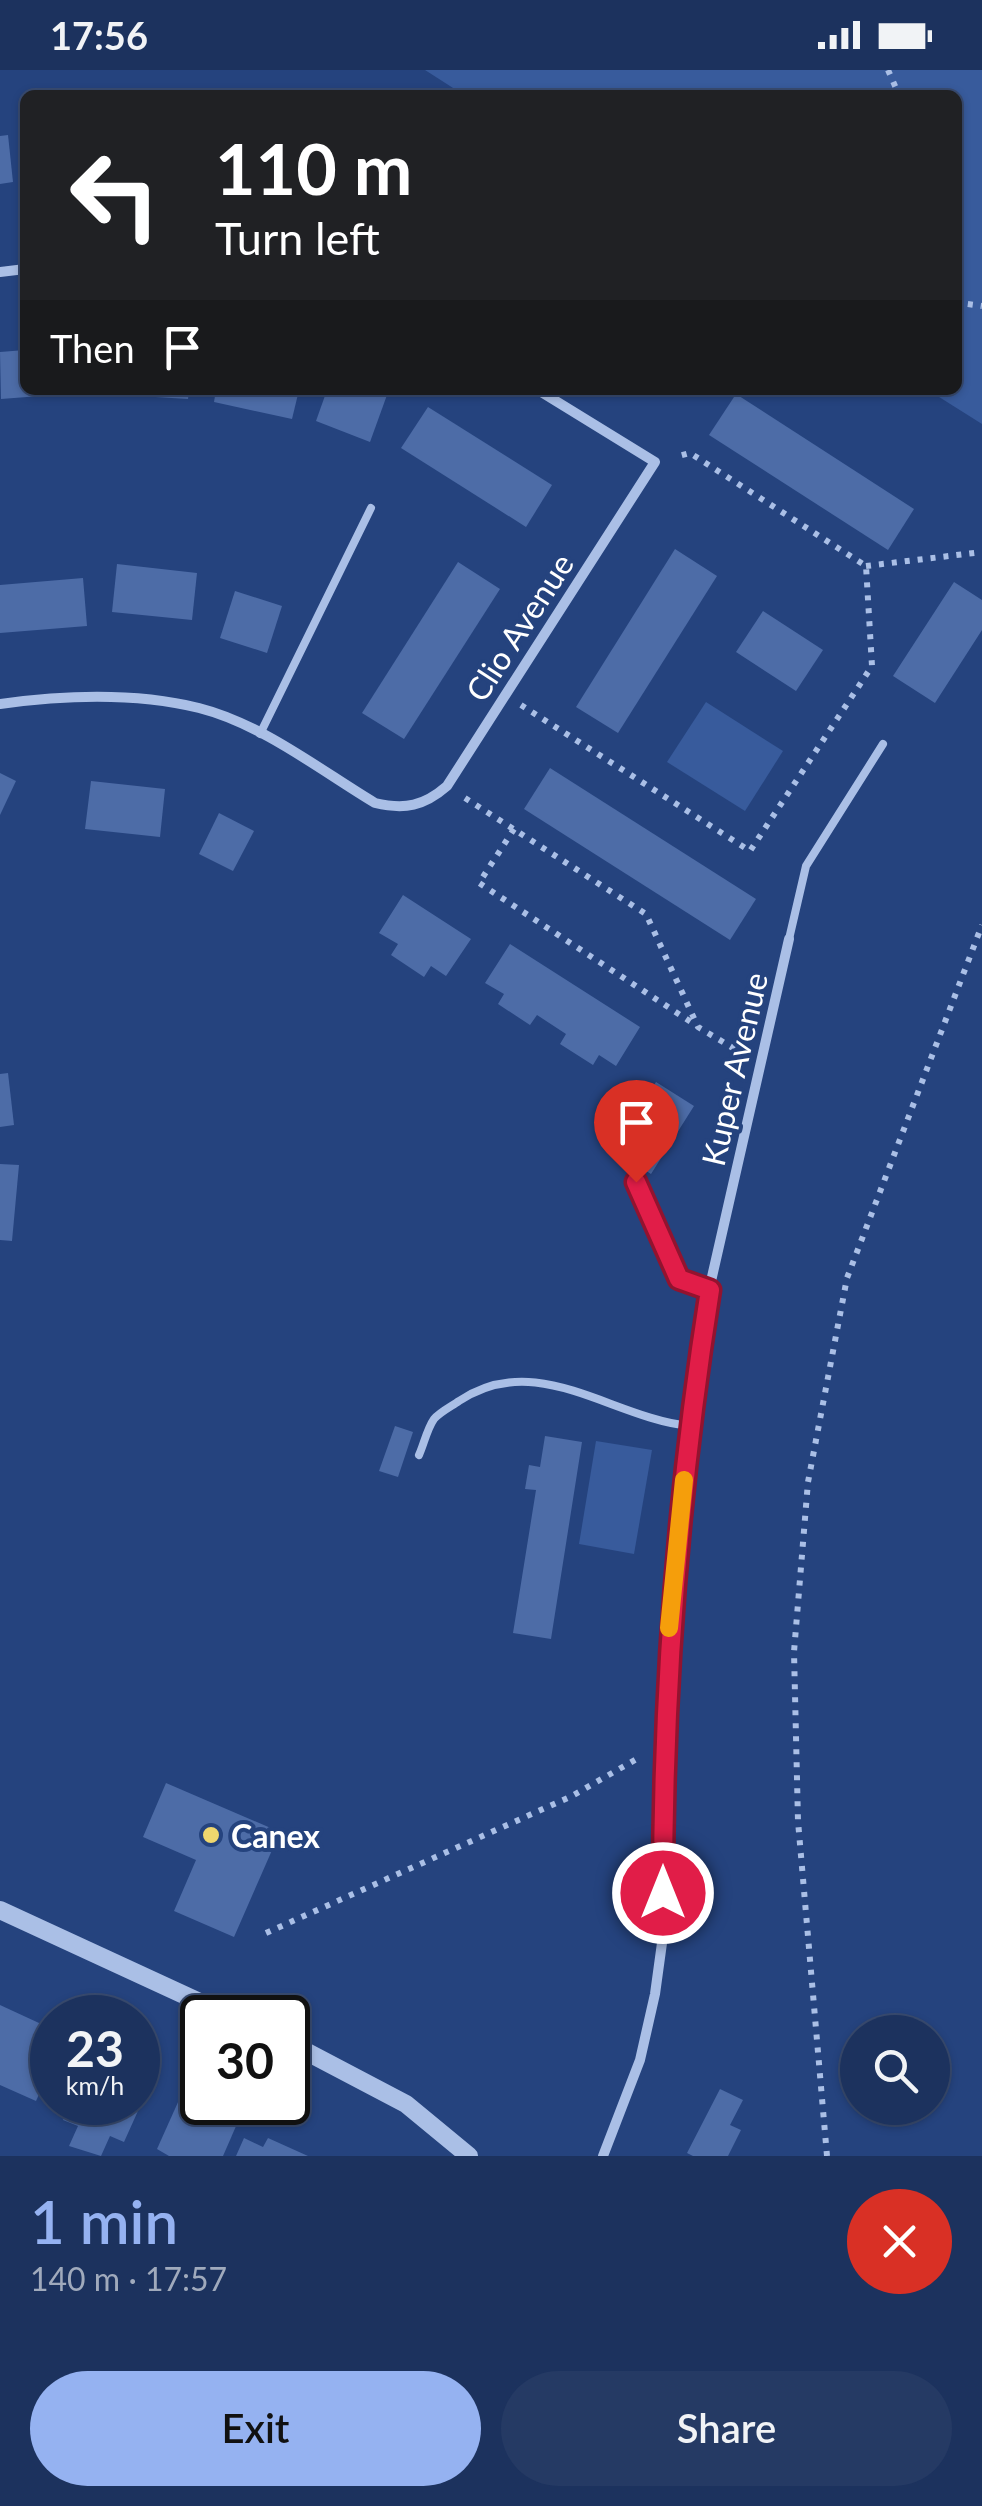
<!DOCTYPE html>
<meta charset="utf-8">
<style>
:root{--surface:#1c325e;--page:#253a64;--text:#f1f3f6;--muted:#a0aabc;--line:#3a4d73;--accent:#95b2f1}
body{margin:0;font-family:Lato,sans-serif;background:var(--page);color:var(--text);height:100vh;display:flex;flex-direction:column;font-size:38px;white-space:nowrap}
*{box-sizing:border-box;margin:0}
p{font-size:32px;color:var(--muted)}
.icon{flex:none;width:55px;height:55px;fill:none;stroke:currentColor;stroke-width:2;stroke-linecap:round;stroke-linejoin:round}
.map{position:relative;height:2086px;overflow:hidden}
.panel{display:flex;flex-direction:column;background:var(--surface);flex:1}
.panel>*{flex:none}
.hud{position:absolute;left:20px;top:20px;width:942px;height:305px;border-radius:15px;box-shadow:0 2px 8px #0004,0 0 0 2px var(--line);background:#202124;color:#fff;overflow:hidden}
.controls{position:absolute;left:840px;top:1945px;display:grid;gap:20px}
.controls a{display:grid;place-items:center;width:110px;height:110px;border-radius:50%;background:var(--surface);box-shadow:0 2px 8px #0004,0 0 0 2px var(--line);font-size:50px}
.speed{position:absolute;left:30px;top:1925px;display:flex;gap:20px;font-size:50px;font-weight:700;text-align:center}
.speed>*{display:grid;place-content:center;width:130px;height:130px;border-radius:50%;background:var(--surface);box-shadow:0 2px 8px #0004,0 0 0 2px var(--line);line-height:1}
.speed small{font-size:25px;font-weight:400}
.speed .limit{border:5px solid #111;border-radius:15px;background:#fff;color:#111}
.pin{position:absolute;display:grid;place-items:center;width:85px;height:85px;color:#fff;margin:-102px -42px;border-radius:50% 50% 50% 0;rotate:-45deg;box-shadow:0 0 10px #0007}
.pin .icon{rotate:45deg}
.me{position:absolute;width:110px;margin:-55px;rotate:0deg;stroke-linejoin:round;filter:drop-shadow(0 0 8px #0008)}
.turn{display:flex;align-items:center;gap:35px;height:210px;padding:0 30px;font-size:45px}
.turn .icon{width:130px;height:130px;stroke-width:2.5}
.turn b{display:block;font-size:70px;line-height:85px}
.then{display:flex;align-items:center;height:95px;padding:0 30px;background:#0003;gap:20px;font-size:38px}
.round{display:grid;place-items:center;flex:none;width:105px;height:105px;border-radius:52px;background:var(--page)}
.summary{display:flex;align-items:center;justify-content:space-between;height:170px;padding:0 30px}
h1{font-size:60px;font-weight:600;line-height:75px;color:var(--accent)}
.action{display:flex;gap:20px;margin-top:auto;padding:20px 30px}
.action a{flex:1;height:115px;border-radius:60px;background:var(--accent);color:#111;font-size:40px;font-weight:600;line-height:115px;text-align:center}
.action a+a{background:var(--page);color:var(--text)}
.status{display:flex;justify-content:space-between;align-items:center;height:70px;padding:0 50px;background:var(--surface);direction:ltr}
.status svg{height:28px;fill:currentColor}
.map>svg:first-child{display:block}
</style>
<div class="status"><b>17:56</b><svg viewBox="0 0 49 12"><path d="M0 12V9h3v3zM5 12V6h3v6zM10 12V3h3v9zM15 12V0h3v12zM26 1h20v11H26zM47 4h2v5h-2z"/></svg></div>
<div class="map">
<svg width="982" height="2086" viewBox="0 0 982 2086">
<rect width="100%" height="100%" fill="#25437e"/>
<g fill="#385b9c">
<path d="M425,0H982V354L928,320H958V25H464Z"/>
<path d="M706,632L783,681L745,741L667,692Z"/>
<path d="M596,1371L652,1380L634,1484L579,1474Z"/>
</g>
<g fill="#4d6ca7">
<path d="M8,65L13,112L0,114V66Z"/>
<path d="M25,280V320L79,323L1,329L0,282Z"/>
<path d="M107,320H189L188,329L107,324Z"/>
<path d="M216,320H299L292,349L214,332Z"/>
<path d="M327,320H374L387,325L370,372L316,351Z"/>
<path d="M736,324L914,439L888,480L709,365Z"/>
<path d="M428,337L552,415L526,457L401,378Z"/>
<path d="M675,479L717,506L618,663L576,637Z"/>
<path d="M458,492L500,519L404,669L362,643Z"/>
<path d="M117,494L197,503L192,550L112,542Z"/>
<path d="M83,508L87,556L0,563V515Z"/>
<path d="M954,512L982,530V560L935,633L893,606Z"/>
<path d="M235,521L282,536L267,583L220,568Z"/>
<path d="M763,541L823,580L796,621L736,582Z"/>
<path d="M550,698L756,829L730,870L524,739Z"/>
<path d="M0,703L16,711L0,745Z"/>
<path d="M91,711L165,719L160,767L85,759Z"/>
<path d="M219,743L254,761L233,801L199,784Z"/>
<path d="M403,825L471,869L446,906L431,896L424,907L391,885L398,874L379,863Z"/>
<path d="M510,874L640,957L616,996L599,985L593,995L560,974L566,964L537,945L530,955L498,934L504,924L485,913Z"/>
<path d="M8,1003L14,1055L0,1057V1004Z"/>
<path d="M656,1012L694,1036L651,1104L613,1080L626,1058L613,1050L634,1017L647,1026Z"/>
<path d="M0,1094L19,1095L12,1171L0,1170Z"/>
<path d="M395,1356L413,1362L398,1407L379,1401Z"/>
<path d="M545,1366L582,1372L551,1569L513,1563L536,1420L525,1419L529,1395L540,1397Z"/>
<path d="M166,1713L280,1762L234,1867L174,1841L196,1790L143,1767Z"/>
<path d="M0,1935L52,1959V1996L36,2031L0,2015Z"/>
<path d="M138,2006L151,2012L124,2072L110,2066L101,2086L69,2076L78,2056L63,2050L70,2032H138Z"/>
<path d="M720,2019L743,2030L730,2055L741,2060L728,2086H693L687,2083Z"/>
<path d="M183,2021L240,2047L223,2086H169L157,2079Z"/>
<path d="M244,2068L263,2077L268,2068L308,2086H236Z"/>
</g>
<g fill="none" stroke-linecap="round" stroke-linejoin="round">
<g stroke="#aabfe6" stroke-width="6" stroke-dasharray="5 8" stroke-linecap="butt">
<path d="M888,0L899,25"/>
<path d="M958,215L960,233L982,236"/>
<path d="M866,496L982,482"/>
<path d="M521,635L750,781L872,596L866,496L690,383L675,387"/>
<path d="M465,728L646,844L698,957L743,984"/>
<path d="M514,759L479,813L697,956"/>
<path d="M266,1863L572,1726L640,1687"/>
<path d="M827,2086L798,1751L794,1582L808,1412L847,1208L982,855"/>
</g>
<g stroke="#aabfe6" stroke-width="8">
<path d="M260,664L371,438"/>
<path d="M789,869L806,796L883,674"/>
<path d="M636,1112L679,1209L709,1220"/>
<path d="M419,1385C424,1374 427,1359 434,1349C440,1342 452,1336 459,1331C537,1279 611,1348 690,1356"/>
</g>
<g stroke="#aabfe6" stroke-width="10">
<path d="M0,202L25,199"/>
<path d="M0,634C65,625 134,622 199,638C262,654 320,700 375,733C405,740 424,736 447,716L655,392L538,320"/>
<path d="M603,2086L640,1990L655,1924L662,1873V1695L670,1549L695,1310L709,1220L789,869"/>
</g>
<g stroke="#aabfe6" stroke-width="18">
<path d="M0,1840L234,1948"/>
<path d="M288,1972L406,2034L469,2086"/>
</g>
</g>
<g fill="none" stroke-linecap="round" stroke-linejoin="round">
<g stroke="#92132f" stroke-width="25">
<path id="route" d="M636,1112L679,1209L710,1220C678,1420 663,1620 663,1823"/>
</g>
<use href="#route" stroke="#e11d48" stroke-width="18"/>
<path stroke="#f59e0b" stroke-width="18" d="M669,1558L684,1410"/>
</g>
<circle fill="#f0d76e" stroke="#25437e" stroke-width="4" cx="211" cy="1765" r="10"/>
<g text-anchor="middle" dominant-baseline="central" stroke-width="8" stroke-linejoin="round" paint-order="stroke">
<g font-size="32" fill="#fff" stroke="#25437e">
<text transform="translate(519 557) rotate(-57)">Clio Avenue</text>
<text transform="translate(734 999) rotate(-77)">Kuper Avenue</text>
</g>
<g font-size="32" font-weight="bold" fill="#fff" stroke="#25437e" text-anchor="start">
<text x="231" y="1765">Canex</text>
</g>
</g>
</svg>
<div class="controls">
<a><svg class="icon" aria-label="search" viewBox="0 0 24 24"><circle cx="10" cy="10" r="6"/><path d="M15 15l6 6"/></svg></a>
</div>
<div class="speed"><div>23<small>km/h</small></div><div class="limit">30</div></div>
<div class="pin" style="left:636px;top:1112px;background:#d93025"><svg class="icon" aria-label="arrive" viewBox="0 0 24 24"><path d="M6 21V4h12l-3 4 3 4H6"/></svg></div>
<svg class="me" style="left:663px;top:1823px" viewBox="-20 -20 40 40"><circle r="17" fill="#e11d48" stroke="#fff" stroke-width="3"/><path d="M0-11L8 9 0 5-8 9z" fill="#fff"/></svg>
<div class="hud">
<div class="turn"><svg class="icon" aria-label="left" viewBox="0 0 24 24"><path d="M17 20v-9H6M10 6l-5 5 5 5"/></svg><div><b>110 m</b>Turn left</div></div>
<div class="then">Then<svg class="icon" aria-label="arrive" viewBox="0 0 24 24"><path d="M6 21V4h12l-3 4 3 4H6"/></svg></div>
</div>
</div>
<section class="panel">
<div class="summary"><div><h1>1 min</h1><p>140 m · 17:57</p></div><a class="round" style="background:#d93025;color:#fff"><svg class="icon" aria-label="close" viewBox="0 0 24 24"><path d="M6 6l12 12M18 6L6 18"/></svg></a></div>
<div class="action"><a>Exit</a><a>Share</a></div>
</section>
